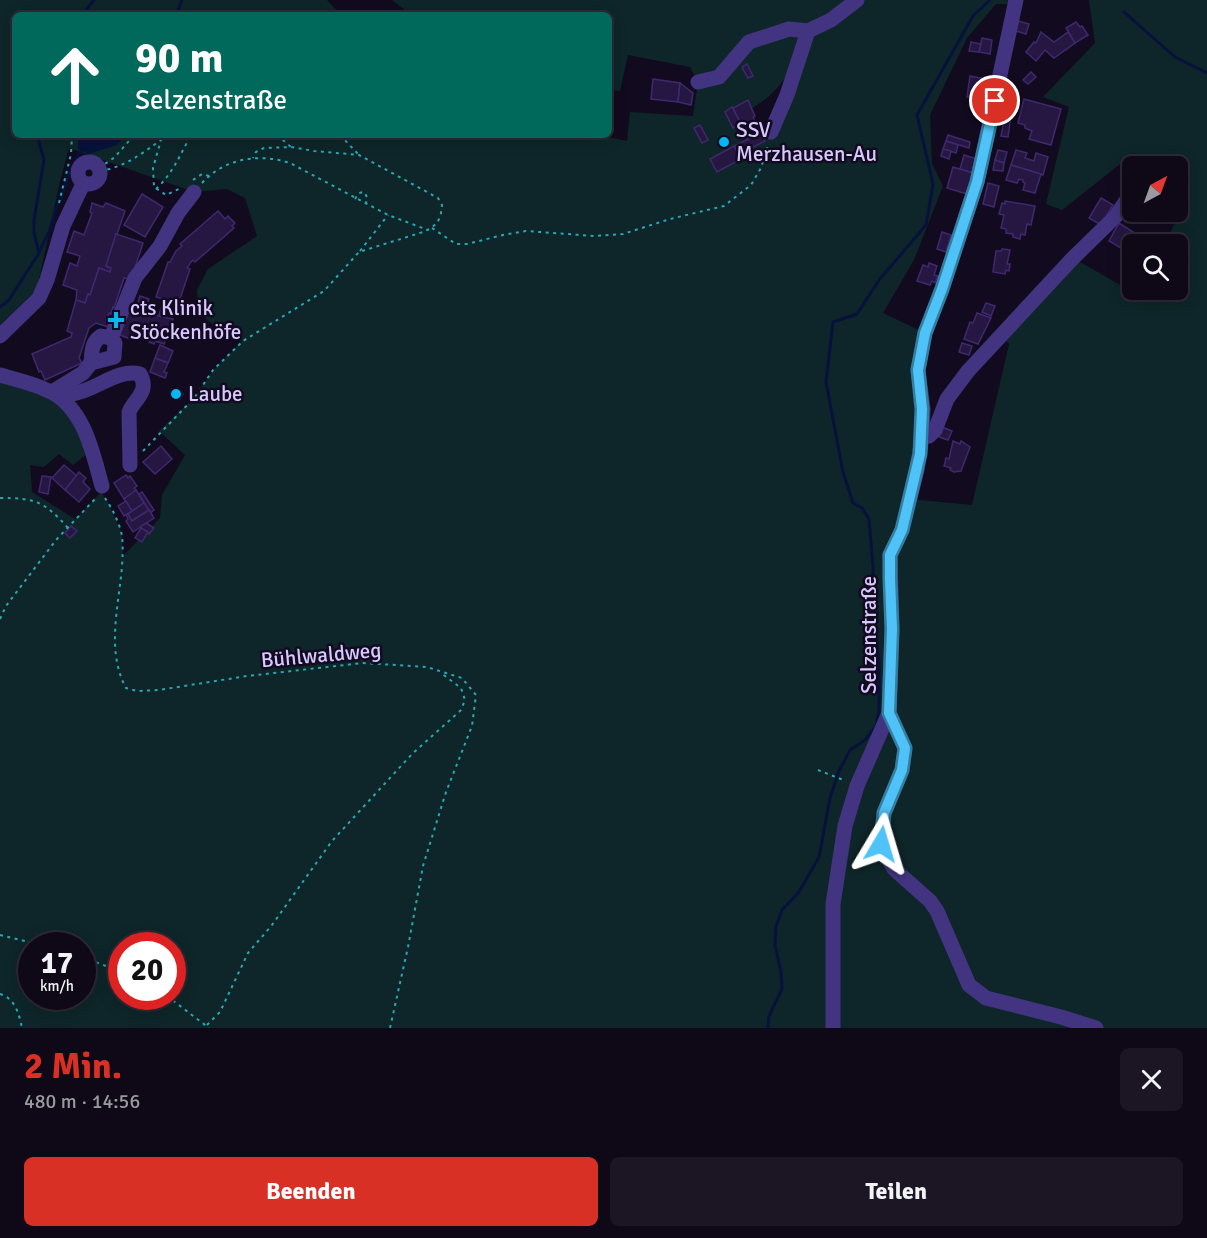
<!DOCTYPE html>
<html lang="de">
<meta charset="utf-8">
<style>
:root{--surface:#0e0817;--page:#1c1624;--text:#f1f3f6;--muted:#9b9aa1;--line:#2e2936;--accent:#d93025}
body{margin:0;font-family:Signika,sans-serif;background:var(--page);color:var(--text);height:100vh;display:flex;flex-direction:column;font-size:22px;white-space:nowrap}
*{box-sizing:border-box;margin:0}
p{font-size:20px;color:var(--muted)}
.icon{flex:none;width:33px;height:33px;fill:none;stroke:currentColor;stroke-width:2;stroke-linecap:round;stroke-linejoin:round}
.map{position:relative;height:1028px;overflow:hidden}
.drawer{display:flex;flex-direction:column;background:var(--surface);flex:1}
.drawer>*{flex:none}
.guide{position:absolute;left:12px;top:12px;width:600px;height:126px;border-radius:9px;box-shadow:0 3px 15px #0003,0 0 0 2px var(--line);background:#00695c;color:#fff;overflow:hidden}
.needle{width:39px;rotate:41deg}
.tools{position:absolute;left:1122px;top:156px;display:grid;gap:12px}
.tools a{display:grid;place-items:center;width:66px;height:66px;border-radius:9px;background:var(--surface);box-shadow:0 3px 15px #0003,0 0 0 2px var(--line);font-size:30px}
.speed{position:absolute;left:18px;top:932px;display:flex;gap:12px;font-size:30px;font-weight:700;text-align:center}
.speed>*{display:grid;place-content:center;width:78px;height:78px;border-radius:50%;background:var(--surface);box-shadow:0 3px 15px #0003,0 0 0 2px var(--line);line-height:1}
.speed small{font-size:15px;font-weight:400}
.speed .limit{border:9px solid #d22;background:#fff;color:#111}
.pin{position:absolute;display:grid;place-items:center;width:51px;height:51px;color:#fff;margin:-26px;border:3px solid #fff;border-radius:50%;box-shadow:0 2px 6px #0007}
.me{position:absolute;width:66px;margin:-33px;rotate:7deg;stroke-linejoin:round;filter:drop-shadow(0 0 4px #0008)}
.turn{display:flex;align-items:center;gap:21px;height:126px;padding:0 24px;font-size:27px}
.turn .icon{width:78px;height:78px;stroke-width:2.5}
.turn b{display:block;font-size:42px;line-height:51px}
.round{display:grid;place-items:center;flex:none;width:63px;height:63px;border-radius:9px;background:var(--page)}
.summary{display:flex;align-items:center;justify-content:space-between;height:102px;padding:0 24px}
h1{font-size:36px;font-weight:800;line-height:45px;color:var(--accent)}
.primary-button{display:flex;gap:12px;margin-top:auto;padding:12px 24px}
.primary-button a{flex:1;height:69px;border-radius:9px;background:var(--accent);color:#fff;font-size:24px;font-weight:800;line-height:69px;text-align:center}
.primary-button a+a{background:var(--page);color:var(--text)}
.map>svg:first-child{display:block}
</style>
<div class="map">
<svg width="1207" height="1028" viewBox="0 0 1207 1028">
<rect width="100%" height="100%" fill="#120b1f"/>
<path fill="#0e2629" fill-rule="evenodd" d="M0,0H327L341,15H15V135H598L627,141L630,112L693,116L698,82L690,67L628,55L620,91L609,90V15H411L392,0H1010L1009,4H996L967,38L930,115L932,164L943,186L914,260L883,313L925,333L923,409L910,499L972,505L1009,344L1002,336L1073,258L1138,295L1141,290H1178V244H1164L1190,194L1178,185V166H1152L1134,153L1062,210L1046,204L1069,107L1043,97L1095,43L1089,0H1207V1028H0V373L52,392L92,450L73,465L59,454L44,467L30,465L32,492L75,519L101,492L109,504L122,533L123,556L160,518L162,495L185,455L159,431L195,397L213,370L242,341L218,329L198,312L197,290L208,269L257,236L245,198L227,189L194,192L69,148L60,181L37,289L0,325ZM789,72C782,91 777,117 759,129L765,141L744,152L746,157L717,171L711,159L748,139L741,124L733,128L725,112L747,101L752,108C768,99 779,88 789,72ZM32,945H82V996H32ZM122,945H172V996H122Z"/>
<path fill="#07123c" d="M78,135H125L117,145L88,154L78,149Z"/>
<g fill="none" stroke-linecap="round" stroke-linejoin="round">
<g stroke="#07123c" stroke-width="3">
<path d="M1124,12L1175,57L1207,73"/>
<path d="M86,15V10L94,0"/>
<path d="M176,15L182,0"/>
<path d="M60,201L69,174L81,150"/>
<path d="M39,252L49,232L58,203"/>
<path d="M0,307L9,300L39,253L34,233V220L44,160L37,135"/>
<path d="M768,1028L769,1016L782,989L781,972L775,945L776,926L782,910L799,892L819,857L830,798L839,771L850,750L865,740L876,726L879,711V660L874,625L873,567L869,519L862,508L853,503L843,472L826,382L833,322L857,314L879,280L926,225L933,184L917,115L973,16L990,0"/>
</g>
</g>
<g fill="#251741" stroke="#40286e" stroke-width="1.5">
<path d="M1018,21L1029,24L1026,34L1016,31Z"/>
<path d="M1076,22L1080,27L1082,26L1088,35L1075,43L1066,28Z"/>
<path d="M1041,32L1054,42L1068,32L1075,43L1054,58L1045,50L1036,61L1026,52L1034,42L1036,43Z"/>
<path d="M982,38L992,40L990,54L979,52Z"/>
<path d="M971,42L981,44L979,52L969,51Z"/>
<path d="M747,64L753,76L748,78L742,67Z"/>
<path d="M1031,72L1036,77L1028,84L1023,80Z"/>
<path d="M970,76L986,79L983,102L975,101V98L967,97Z"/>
<path d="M653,79L680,83L678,102L651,99Z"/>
<path d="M680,83L693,93L691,105L678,102Z"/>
<path d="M1024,99L1061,109L1051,145L1029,139L1032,131L1025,128V125L1018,123Z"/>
<path d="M748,100L755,116L753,117L761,133L748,139L733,108Z"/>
<path d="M732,107L741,124L733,128L725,112Z"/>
<path d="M1005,114L1011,115L1008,137L1001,136Z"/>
<path d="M700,125L708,140L702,143L694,128Z"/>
<path d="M761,133L765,141L738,155L734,146Z"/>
<path d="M948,135L970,142L969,148L946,141Z"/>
<path d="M946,141L958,145L956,153L943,149Z"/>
<path d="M734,146L741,159L717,172L710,159Z"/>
<path d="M943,149L951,151L949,159L941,156Z"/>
<path d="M998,150L1007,152L1004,163L995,160Z"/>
<path d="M1016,150L1027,153L1025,158L1034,161L1036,153L1048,157L1043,175L1011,165Z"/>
<path d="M964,155L977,159L973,173L960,169Z"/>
<path d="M995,160L1004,163L1003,171L993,170Z"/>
<path d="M1132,161L1143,166H1132V184L1122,178Z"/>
<path d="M1011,165L1041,174L1035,193L1023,190L1025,183L1023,182V180L1019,179L1017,183L1006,180Z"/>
<path d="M953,167L973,173L967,194L947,188Z"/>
<path d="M988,183L999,186L994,207L983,204Z"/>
<path d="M142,194L163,207L145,237L124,225Z"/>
<path d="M1101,198L1113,205L1101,225L1089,218Z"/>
<path d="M1005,201L1035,206L1031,225L1027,224L1025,235L1021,234L1020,239L1013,237V234L1006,233V229L1001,228L1004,215L999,214L1002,203L1005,204Z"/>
<path d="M92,203L103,207L106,203L125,211L106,266L111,268L110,272L99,268L90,295L88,294L85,303L76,300L77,290L63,285L70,263L77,266L80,256L67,252L74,231L84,235L92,213L90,212Z"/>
<path d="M218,211L225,219L228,216L235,223L232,226L234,228L195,262L193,260L191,262L187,268L190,269L178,305L168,301L163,316L159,315L164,299L156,297L168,262H170L176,251L182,246L180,244Z"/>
<path d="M1119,223L1141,237L1137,244H1132L1131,254L1109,241Z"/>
<path d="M942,232L951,235L946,252L937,249Z"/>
<path d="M116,234L143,243L131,280L124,278L114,308L113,307L111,314L109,313L108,317L111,318L108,327L96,323L89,328L79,358L82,363L45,380L41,371L39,372L32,354L71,337L72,333L67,331L76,300L85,303L88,294L90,295L99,268L110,272L111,268L106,266Z"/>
<path d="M1002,249L1010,250L1007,264H1010L1009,271L1006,270L1005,274L993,272L996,251H1001Z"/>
<path d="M929,263L937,266L934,275L938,276L935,283L932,281L930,285L917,281L923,265L928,267Z"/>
<path d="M140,296L149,299L145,310L155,313L154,315L173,319L164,344L155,341L154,344L149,342L153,332L148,331L145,340L131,335L130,339L120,335L131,304L137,306Z"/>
<path d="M986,303L995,306L991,316L982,312Z"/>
<path d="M977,313L991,318L978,344L964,339L970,322L973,323Z"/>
<path d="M962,343L972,346L969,355L959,352Z"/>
<path d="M160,345L173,351L168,363L155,358Z"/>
<path d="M155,358L168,363L164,372L167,373L165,378L150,372Z"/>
<path d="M172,389L183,394L180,399L170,393Z"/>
<path d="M942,427L952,431L948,440L939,437Z"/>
<path d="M953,441L960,444L961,441L970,447L961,471L954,472L950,470L951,468L944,466L946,458L949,459Z"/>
<path d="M161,446L172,459L155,474L143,462Z"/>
<path d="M64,465L77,476L65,490L52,478Z"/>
<path d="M79,472L86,478L83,482L90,489L79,502L65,490Z"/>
<path d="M126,475L128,478L130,476L137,486L134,488L136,490L124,499L114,483Z"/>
<path d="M42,476L51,477L48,494L39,492Z"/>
<path d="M136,490L144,503L132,511L124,499Z"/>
<path d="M142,492L154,510L150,513L139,494Z"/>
<path d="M126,501L132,511L124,516L118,506Z"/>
<path d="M144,503L149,510L132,521L128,514Z"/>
<path d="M149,510L154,518L133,532L126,521L128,519L126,515L128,514L132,521Z"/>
<path d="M146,523L154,528L149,534L140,527Z"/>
<path d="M71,526L77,531L70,538L65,533Z"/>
<path d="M141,528L148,532L142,542L135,538Z"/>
</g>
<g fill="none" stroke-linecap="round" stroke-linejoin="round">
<g stroke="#28a8b4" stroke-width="2" stroke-dasharray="3 4.5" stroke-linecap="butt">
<path d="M277,135L291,147"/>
<path d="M340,135L359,155"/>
<path d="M99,168L115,157L134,135"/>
<path d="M100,171C125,167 141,154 161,140L153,168L154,187L166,195L181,188"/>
<path d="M193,180L202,174L209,176"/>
<path d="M202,183C225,158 259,153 290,163L388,215L428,230"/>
<path d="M156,189C173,173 180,155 191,135"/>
<path d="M355,199L359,193L364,192L367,197L366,203"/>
<path d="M59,203L71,154L72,135"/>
<path d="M432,228L456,244H467L503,235L526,231L594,236L623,234L670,219L724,206L751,185L761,168L768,145"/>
<path d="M360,251L388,215"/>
<path d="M143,451L195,397L213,370L243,341L324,291L359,252L423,232C437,226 441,220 442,205L438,198L359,155L314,151L291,147L264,148L256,152L253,158"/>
<path d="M0,498C35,498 44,501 68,528"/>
<path d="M105,498C112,508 120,524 122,536C127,586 101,641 126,688L137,691L159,690L247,676L363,663L427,667L462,678L476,695L472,726L446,792L423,866L408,947L390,1028"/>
<path d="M0,619L6,606L56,540L96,498"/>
<path d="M818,770L846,781"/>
<path d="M0,935L42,945"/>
<path d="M82,957L122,972"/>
<path d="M0,994C15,998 19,1014 22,1028"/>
<path d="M167,996L209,1028"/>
<path d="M207,1025L220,1012L248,953L272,925L332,841L412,754L461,710L465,700L461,688L441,673"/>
</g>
<g stroke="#423480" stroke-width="15">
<path d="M698,82L719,77L749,42L789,29L808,31"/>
<path d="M771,132L787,95L808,31L831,20L857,0"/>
<circle cx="89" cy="173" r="11"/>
<path d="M0,336L39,298L47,280L63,226L83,184"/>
<path d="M91,363C92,352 91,343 101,336L111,338"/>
<path d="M0,375C18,380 37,384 53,393C85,411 93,454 102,486"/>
<path d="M52,392L83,373L91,363L114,357L115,343L111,338L135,278L160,246L178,213L194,192"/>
<path d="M60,397C67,395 75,394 83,391C102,385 120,369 140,374C150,392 135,398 129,412L130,465"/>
<path d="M922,437L929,436L935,430L947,399L968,371L1073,258L1116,216L1126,201"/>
<path d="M889,713L905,748L902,770L884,813L881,844L894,869L930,901L937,911L969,985L986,998L1061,1017L1096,1028"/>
<path d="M833,1028V904L845,826L857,786L889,713L892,629L890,555L902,530L917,470L922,437L923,409L918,370L925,333L942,289L977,182L1016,0"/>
</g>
</g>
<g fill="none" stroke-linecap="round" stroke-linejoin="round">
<g stroke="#337fa1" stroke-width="15">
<path id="route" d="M881,844L884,813L902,770L905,748L889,713L892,629L890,579V555L902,530L920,454L922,409L918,370L925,333L942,289L977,182L995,101"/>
</g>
<use href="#route" stroke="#4fc3f7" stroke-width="10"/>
</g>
<g fill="#00b7f4" stroke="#120b1f" stroke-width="2">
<circle cx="724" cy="142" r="6"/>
<path d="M113 311h6v6h6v6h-6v6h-6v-6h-6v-6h6z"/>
<circle cx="176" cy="394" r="6"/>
</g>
<g text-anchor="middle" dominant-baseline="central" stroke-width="5" stroke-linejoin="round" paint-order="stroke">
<g font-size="21" fill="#d7c9ff" stroke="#120b1f" text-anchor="start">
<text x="736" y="130">SSV<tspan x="736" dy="24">Merzhausen-Au</tspan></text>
<text x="130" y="308">cts Klinik<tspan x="130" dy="24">Stöckenhöfe</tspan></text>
<text x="188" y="394">Laube</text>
</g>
<g font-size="21" fill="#d7c9ff" stroke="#120b1f">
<text transform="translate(869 635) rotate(-90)">Selzenstraße</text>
<text transform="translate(321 655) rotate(-5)">Bühlwaldweg</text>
</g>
</g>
</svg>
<div class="tools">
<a><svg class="needle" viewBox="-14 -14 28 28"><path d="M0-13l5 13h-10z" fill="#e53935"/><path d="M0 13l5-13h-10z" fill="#9b9aa1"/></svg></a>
<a><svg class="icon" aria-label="search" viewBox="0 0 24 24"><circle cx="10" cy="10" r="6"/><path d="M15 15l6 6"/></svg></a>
</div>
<div class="speed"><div>17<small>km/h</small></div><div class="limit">20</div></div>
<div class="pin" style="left:995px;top:101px;background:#d93025"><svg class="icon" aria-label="arrive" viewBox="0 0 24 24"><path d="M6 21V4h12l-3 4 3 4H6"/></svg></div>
<svg class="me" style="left:881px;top:844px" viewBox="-20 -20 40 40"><path d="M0-17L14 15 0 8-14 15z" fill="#4fc3f7" stroke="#fff" stroke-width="4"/></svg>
<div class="guide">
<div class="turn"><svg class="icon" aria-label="ahead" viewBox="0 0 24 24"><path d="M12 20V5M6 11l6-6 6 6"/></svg><div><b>90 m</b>Selzenstraße</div></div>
</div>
</div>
<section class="drawer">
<div class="summary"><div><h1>2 Min.</h1><p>480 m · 14:56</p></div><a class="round"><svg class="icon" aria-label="close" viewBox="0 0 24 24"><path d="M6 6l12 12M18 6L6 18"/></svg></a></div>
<div class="primary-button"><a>Beenden</a><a>Teilen</a></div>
</section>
